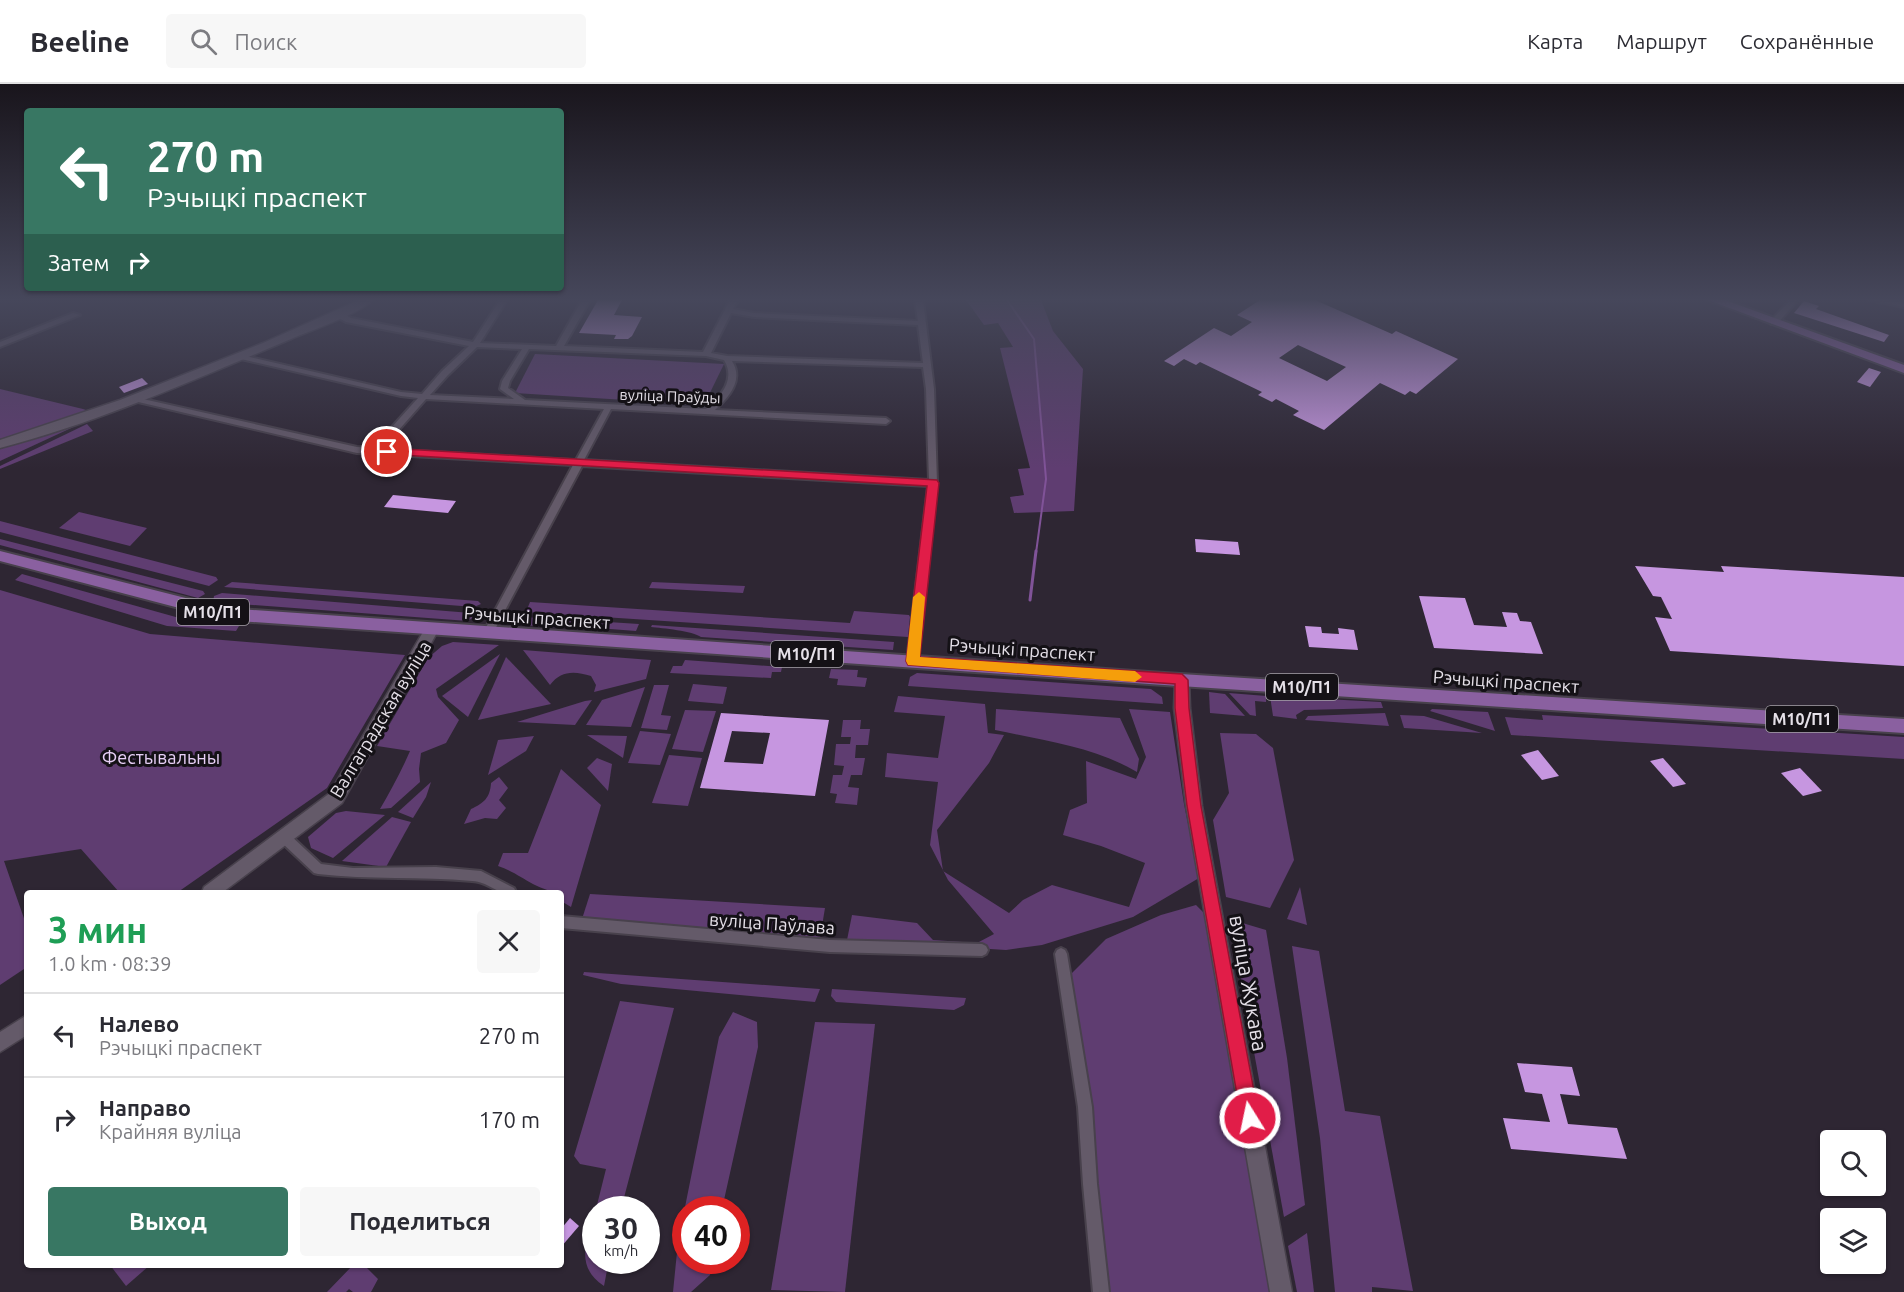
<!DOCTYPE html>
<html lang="ru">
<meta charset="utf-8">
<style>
:root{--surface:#fff;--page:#f7f7f7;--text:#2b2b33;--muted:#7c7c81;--line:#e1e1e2;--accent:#387763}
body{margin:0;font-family:Ubuntu,sans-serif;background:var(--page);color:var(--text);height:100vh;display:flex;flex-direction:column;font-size:22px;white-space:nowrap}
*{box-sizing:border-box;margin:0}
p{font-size:20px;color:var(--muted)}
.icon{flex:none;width:33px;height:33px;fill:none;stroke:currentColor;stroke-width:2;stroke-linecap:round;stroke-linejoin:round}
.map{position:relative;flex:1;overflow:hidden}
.panel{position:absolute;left:24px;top:806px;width:540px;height:378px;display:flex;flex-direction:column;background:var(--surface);border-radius:6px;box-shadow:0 2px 4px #0004}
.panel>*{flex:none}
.banner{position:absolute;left:24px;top:24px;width:540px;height:183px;border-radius:6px;box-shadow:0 2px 4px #0004;background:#387763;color:#fff;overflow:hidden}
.tools{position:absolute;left:1820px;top:1046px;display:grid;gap:12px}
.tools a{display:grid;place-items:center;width:66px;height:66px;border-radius:6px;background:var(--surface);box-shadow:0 2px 4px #0004;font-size:30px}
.speed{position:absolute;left:582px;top:1112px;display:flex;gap:12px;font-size:30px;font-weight:700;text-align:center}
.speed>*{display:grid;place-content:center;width:78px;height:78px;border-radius:50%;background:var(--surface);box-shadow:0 2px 4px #0004;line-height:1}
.speed small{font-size:15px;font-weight:400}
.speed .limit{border:9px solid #d22;background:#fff;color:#111}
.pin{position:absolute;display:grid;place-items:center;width:51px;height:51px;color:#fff;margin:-26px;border:3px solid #fff;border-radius:50%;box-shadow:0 2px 6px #0007}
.me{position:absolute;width:66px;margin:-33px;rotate:350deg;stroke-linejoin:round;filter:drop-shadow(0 0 4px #0008)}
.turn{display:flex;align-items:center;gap:21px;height:126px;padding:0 24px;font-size:27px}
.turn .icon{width:78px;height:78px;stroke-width:2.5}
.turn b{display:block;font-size:42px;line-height:51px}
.then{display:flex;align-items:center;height:57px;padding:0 24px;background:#0003;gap:12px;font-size:22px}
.round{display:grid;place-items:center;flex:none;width:63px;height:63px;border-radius:6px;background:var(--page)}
.head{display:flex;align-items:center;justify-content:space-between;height:102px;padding:0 24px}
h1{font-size:36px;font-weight:600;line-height:45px;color:#1e9e55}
.action{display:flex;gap:12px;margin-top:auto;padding:12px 24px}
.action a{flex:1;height:69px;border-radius:6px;background:var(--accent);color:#fff;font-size:24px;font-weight:600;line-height:69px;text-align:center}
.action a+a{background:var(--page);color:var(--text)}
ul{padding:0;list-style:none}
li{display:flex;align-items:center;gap:18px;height:84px;padding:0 24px;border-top:2px solid var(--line)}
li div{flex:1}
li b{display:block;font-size:22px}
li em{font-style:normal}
header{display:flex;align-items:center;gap:36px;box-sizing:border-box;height:84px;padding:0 30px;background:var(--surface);border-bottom:2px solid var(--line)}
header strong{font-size:28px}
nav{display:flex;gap:33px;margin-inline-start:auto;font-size:21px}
.search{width:420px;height:54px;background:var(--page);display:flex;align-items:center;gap:15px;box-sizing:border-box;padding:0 21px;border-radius:6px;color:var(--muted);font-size:22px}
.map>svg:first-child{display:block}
</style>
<header>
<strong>Beeline</strong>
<div class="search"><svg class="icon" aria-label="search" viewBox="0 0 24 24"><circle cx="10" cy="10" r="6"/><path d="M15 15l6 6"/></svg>Поиск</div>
<nav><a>Карта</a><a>Маршрут</a><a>Сохранённые</a></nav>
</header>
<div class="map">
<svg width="1904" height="1208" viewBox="0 0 1904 1208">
<rect width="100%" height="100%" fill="#2e2633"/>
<g fill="#5f3d71">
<path d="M966,216H1041L1053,247L1083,285L1074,427L1014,429L1010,413L1024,411L1018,385L1030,384L1000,264L1013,263L998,239L984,241Z"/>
<path d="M535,270L724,280L704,321L515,309Z"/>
<path d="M0,305L83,325L89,327L0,355Z"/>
<path d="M82,339L0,377V365Z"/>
<path d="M87,340L93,347L0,385V382Z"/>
<path d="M79,428L147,444L130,462L59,444Z"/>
<path d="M0,437L216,493L218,496L209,502L0,448Z"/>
<path d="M0,455L203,507L205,510L198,514L0,461Z"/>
<path d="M22,490L190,537L239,542L236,547L167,542L15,496Z"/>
<path d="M232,498L478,517L481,520L474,523L224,503Z"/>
<path d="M652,498L745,502L743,509L649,504Z"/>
<path d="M0,506L150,550L405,571L327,704L178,808H119L81,765L4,777L27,843V883L0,901Z"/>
<path d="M222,509L471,529L475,532L468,537L213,518L214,512Z"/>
<path d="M530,518L850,539L854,527L909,531L910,533L908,553L526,528Z"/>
<path d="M524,533L572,536L581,545L521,541Z"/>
<path d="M577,536L639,540L636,547L584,543Z"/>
<path d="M652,541L894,558L893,566L701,553C693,547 662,544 651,543Z"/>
<path d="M453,558L499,561L436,605L438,613L459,636L446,659L421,669L419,685L420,698L391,724L380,725C391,706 401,688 410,667L377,662L428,574L442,562Z"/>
<path d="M523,566L651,576L646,595L594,608L596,601L591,592C575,587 561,586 550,601Z"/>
<path d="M500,570L468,633L442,612Z"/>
<path d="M506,573L551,620L478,636Z"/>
<path d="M685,576L782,583L781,588H772L771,594L670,589L673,582H682Z"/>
<path d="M831,585L858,586L857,593L867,594L865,603L837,601L838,595L829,594Z"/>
<path d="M917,589L1151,605L1162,613L1163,620L908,602L910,593Z"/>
<path d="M693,600L727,603L723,620L688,617Z"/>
<path d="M654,601H669L661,631L671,632L667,646L641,644Z"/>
<path d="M645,603L631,643L586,641L602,616Z"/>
<path d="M1209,608L1225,610L1245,632L1210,629Z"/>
<path d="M1229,609L1266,612V618L1255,617L1256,632L1250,631Z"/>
<path d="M898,612L985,620L988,649L1004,651L989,679L937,746L943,787L1009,829L1023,816L1052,801L1129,823L1145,779L1101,762L1063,751L1070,726L1087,719L1086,677L1136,695L1146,673L1129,625L1170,628L1184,720L1199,794L1133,833L1042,861L1006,866L847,856L852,831L917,839L933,856L977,859L994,850L948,796L930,761L938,698L885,693L887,669L938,674L945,632L894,628Z"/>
<path d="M1270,612L1381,618L1383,624L1304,626L1296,631L1297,635L1273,632Z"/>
<path d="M592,616L575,641L517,638L585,617Z"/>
<path d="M996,625L1120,634L1139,675L1137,688C1095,663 1042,656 995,646Z"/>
<path d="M1432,625L1488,628L1495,647L1430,627Z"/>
<path d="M685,626L716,627L703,668L672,665Z"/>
<path d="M1385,629L1389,642L1305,636L1308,632Z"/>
<path d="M1400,631L1424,632L1482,649L1404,644Z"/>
<path d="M1542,631L1904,653V675L1511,651L1505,633L1543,636Z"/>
<path d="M843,636H861L860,645H870L868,661H856L855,674H865L862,691H851L848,703L859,704L857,721L835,719L837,710L830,709L833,691H842L844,682L834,681L836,660H850L851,653H841Z"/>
<path d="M640,647L671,650L660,681L628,679Z"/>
<path d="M1220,649L1256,650L1273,664L1294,776L1270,824L1226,813L1213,736L1229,709Z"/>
<path d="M587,651L627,652L623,674Z"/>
<path d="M534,652L526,667L488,691L498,656Z"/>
<path d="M669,671L702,674L688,722L652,719Z"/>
<path d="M597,674L612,680L608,707L587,684Z"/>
<path d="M561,685L601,721L571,823L561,817V808C537,808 520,789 498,782L503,769H528Z"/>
<path d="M499,693L508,704L499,716L506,724L497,735L485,734L464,740L471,725C484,719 490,714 491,699Z"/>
<path d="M431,698L426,713L413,734L398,728Z"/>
<path d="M346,727L385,731L333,774L311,764L308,753L336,729Z"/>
<path d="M392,733L411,738L386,783L342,777Z"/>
<path d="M1300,803L1307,841L1287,835Z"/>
<path d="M590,810L825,824L820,854L582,835Z"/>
<path d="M1196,821L1205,830C1230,956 1248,1082 1271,1208H1108L1065,896L1106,855L1161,831Z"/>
<path d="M1239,838L1266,846L1287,974L1305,1121L1284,1133L1232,847Z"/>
<path d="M1292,862L1319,867L1345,1027L1380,1032L1413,1207L1372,1203V1208H1335L1320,1054Z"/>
<path d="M584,888L820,905L815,918L621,900L583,891Z"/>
<path d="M832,905L966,914L964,921L954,926L836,918L831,912Z"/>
<path d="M620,917L674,924L621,1125H596L606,1085L580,1080L574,1072Z"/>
<path d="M733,928L757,938L758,963L722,1125H686V1176H713L710,1191L691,1208H673L678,1158L719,953Z"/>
<path d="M815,938L875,940L845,1208L771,1206Z"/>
<path d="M595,1127L596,1176H609L604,1202C573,1181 588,1156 595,1127Z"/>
<path d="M1307,1149L1314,1208H1297L1288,1162Z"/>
<path d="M354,1180L364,1181L378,1195L371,1208H353L349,1205L346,1208H327Z"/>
<path d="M110,1181V1180L150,1181L126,1202Z"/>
</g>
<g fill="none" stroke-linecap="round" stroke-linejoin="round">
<path stroke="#805398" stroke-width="2" d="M1007,216L1034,255L1046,395L1036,469"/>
<path stroke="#805398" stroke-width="3" d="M1030,516L1036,467"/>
</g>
<g fill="#c696e0" fill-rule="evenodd">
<path d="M598,216H622L614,231L642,233L632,252L628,255H614L616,251L579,249Z"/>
<path d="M1260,216H1315L1392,250L1396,247L1458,275L1416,310L1410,307L1405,311L1380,299L1324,346L1293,331L1299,327L1276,315L1272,318L1258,311L1262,308L1200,278L1196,281L1184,275L1174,282L1164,277L1214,244L1231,252L1252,238L1237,231ZM1298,261L1346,283L1327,297L1279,274Z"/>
<path d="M1804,217L1819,222L1816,225L1889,251L1884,258L1794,229Z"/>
<path d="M1869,284L1881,288L1870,303L1857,298Z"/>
<path d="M142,294L148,300L124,309L119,303Z"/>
<path d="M393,411L456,417L448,429L384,423Z"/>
<path d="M1195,455L1238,458L1240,471L1196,468Z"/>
<path d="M1635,482L1724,488L1721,482L1904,493V582L1670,567L1655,533L1672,535L1661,513L1653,512Z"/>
<path d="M1419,512L1465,514L1474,541L1507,543L1502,528L1517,529L1520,537L1531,538L1543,570L1434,564Z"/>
<path d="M1305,542L1321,543L1322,549L1339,550L1338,544L1354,546L1358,566L1309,563Z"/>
<path d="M721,629L829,636L815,712L700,704ZM732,647L770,649L763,680L724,678Z"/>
<path d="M1538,666L1559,692L1542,696L1521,671Z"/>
<path d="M1663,674L1686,700L1673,703L1650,677Z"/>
<path d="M1800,684L1822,707L1803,712L1781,689Z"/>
<path d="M1517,979L1572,983L1580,1012L1560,1010L1568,1040L1617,1044L1627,1075L1511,1065L1503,1034L1550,1038L1542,1010L1525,1008Z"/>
<path d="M570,1134L579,1142L561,1163V1145Z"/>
</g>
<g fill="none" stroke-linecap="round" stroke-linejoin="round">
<g stroke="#48414c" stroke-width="4">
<g id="street">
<path d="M500,216H507L480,259L556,262L582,216H590L564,262L703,268L730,216H738L733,225L754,229L918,237L915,216H923L934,305L937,399L916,580L912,581L907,577L928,402L582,382L493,549L488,553L483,549L573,381L357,369L134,317L130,315L134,313L357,363L373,364L418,314L401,312L241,275L237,273L241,271L401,308L422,310L442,287L469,262L346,238L335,232V228H341L351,234L473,258ZM731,229L754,233L918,241L923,279L727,272L711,269ZM477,263L522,265L502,297L500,305L514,315L430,311L448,291ZM529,265L706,272L724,276C736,296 721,312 706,325L525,316L508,304L510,297ZM732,277L923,283L926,305L929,396L584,376L611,325L886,340L890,337L886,334L715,326C729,313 744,296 732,277ZM426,315L604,325L576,376L382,365Z"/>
<path d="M1791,216H1798L1777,240H1771V236Z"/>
<path d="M1870,216H1888L1904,219V223Z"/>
<path d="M73,229L80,231L0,263V258Z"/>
<path d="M285,749L289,750L321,780L353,784L436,783L481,787L514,804L516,808C493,811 491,798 472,797C421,792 369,796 318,790L314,789L281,758L279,754L281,750Z"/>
<path d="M561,832L830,856L982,860L986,862L988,866L986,870L982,872L830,868L561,844Z"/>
<path d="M1061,864L1065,866L1067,870L1092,1023L1097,1100L1109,1208H1093L1083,1100L1078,1023L1055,870L1057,866Z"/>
</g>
</g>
<g stroke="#48414c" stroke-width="3">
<g id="secondary">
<path d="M359,216H373C357,231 312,246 291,255C196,295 100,338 0,364V356L120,316L263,259Z"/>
<path d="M432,540L439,545L342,719L223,808H202L204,803L330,709L427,541Z"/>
<path d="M1182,590L1187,592L1189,596L1190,624L1202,722L1292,1208H1270L1186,722L1174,624L1175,596L1177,592Z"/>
<path d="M27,931V951L0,968V948Z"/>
</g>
</g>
<g stroke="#48414c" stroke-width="4">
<g id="primary">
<path d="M1708,216H1725L1904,281V289Z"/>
<path d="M0,467L225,524L1149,588L1904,635V649L1149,600L225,536L0,477Z"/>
</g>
</g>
<use href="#street" fill="#645a69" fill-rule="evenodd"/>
<use href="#secondary" fill="#645a69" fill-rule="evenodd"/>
<use href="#primary" fill="#8a60a0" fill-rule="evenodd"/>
</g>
<linearGradient id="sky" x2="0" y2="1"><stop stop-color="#19151c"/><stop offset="0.56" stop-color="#46475b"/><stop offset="1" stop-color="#46475b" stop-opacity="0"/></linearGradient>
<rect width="1904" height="385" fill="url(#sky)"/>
<path fill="#e11d48" stroke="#92132f" stroke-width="1.5" d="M387,364L937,396L939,399L920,573L1182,590L1188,596L1189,624L1201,722L1259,1034L1256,1041L1250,1044L1243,1041L1241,1034L1187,722L1175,624V600L908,581L906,577L927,402L384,370V365Z"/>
<path fill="#f59e0b" d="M919,508L925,513L920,573L1135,587L1142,593L1135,598L908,581L906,577L913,513Z"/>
<g text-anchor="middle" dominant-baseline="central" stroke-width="6" stroke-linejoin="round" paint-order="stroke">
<g font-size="15" fill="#e5e0e8" stroke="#141116">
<text transform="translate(670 312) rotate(2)">вуліца Праўды</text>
</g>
<g fill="#141116" stroke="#a6a2a9" stroke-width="1.5">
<rect x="177" y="515" width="72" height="26" rx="4.5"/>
<rect x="771" y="557" width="72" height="26" rx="4.5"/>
<rect x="1266" y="590" width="72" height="26" rx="4.5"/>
<rect x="1766" y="622" width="72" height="26" rx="4.5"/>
</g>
<g font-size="16" font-weight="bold" fill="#e5e0e8">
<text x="213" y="528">М10/П1</text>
<text x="807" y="570">М10/П1</text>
<text x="1302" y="603">М10/П1</text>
<text x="1802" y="635">М10/П1</text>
</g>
<g font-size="18" fill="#e5e0e8" stroke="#141116">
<text transform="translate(537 533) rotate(4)">Рэчыцкі праспект</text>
<text transform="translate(1022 565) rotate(4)">Рэчыцкі праспект</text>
<text transform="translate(1506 597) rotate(4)">Рэчыцкі праспект</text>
<text transform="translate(380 635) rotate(-59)">Валгаградская вуліца</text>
<text transform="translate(772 839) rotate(4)">вуліца Паўлава</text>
</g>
<g font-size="18" fill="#e8d0f7" stroke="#141116">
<text x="161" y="673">Фестывальны</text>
</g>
<g font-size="21" fill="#e5e0e8" stroke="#141116">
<text transform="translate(1249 899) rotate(80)">вуліца Жукава</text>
</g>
</g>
</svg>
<div class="tools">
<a><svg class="icon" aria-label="search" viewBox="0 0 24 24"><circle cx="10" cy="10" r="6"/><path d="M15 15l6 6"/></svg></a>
<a><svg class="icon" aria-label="layers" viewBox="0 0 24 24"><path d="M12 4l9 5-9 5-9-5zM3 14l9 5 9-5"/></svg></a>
</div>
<div class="speed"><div>30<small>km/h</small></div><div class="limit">40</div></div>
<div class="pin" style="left:387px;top:368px;background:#d93025"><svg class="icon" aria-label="arrive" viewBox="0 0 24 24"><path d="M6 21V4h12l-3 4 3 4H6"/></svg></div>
<svg class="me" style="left:1250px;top:1034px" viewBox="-20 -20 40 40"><circle r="17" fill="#e11d48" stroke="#fff" stroke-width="3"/><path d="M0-11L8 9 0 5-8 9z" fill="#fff"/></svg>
<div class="banner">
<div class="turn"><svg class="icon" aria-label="left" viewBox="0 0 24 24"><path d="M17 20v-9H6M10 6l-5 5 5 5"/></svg><div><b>270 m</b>Рэчыцкі праспект</div></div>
<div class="then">Затем<svg class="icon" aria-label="right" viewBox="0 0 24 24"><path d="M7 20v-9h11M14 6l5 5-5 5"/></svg></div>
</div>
<section class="panel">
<div class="head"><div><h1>3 мин</h1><p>1.0 km · 08:39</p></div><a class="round"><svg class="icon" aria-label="close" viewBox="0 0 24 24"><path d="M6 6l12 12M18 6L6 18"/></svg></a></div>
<ul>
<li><svg class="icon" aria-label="left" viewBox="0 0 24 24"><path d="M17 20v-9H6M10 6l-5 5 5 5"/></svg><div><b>Налево</b><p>Рэчыцкі праспект</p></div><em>270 m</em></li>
<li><svg class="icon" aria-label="right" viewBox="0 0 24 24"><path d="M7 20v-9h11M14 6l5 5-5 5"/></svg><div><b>Направо</b><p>Крайняя вуліца</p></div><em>170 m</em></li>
</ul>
<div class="action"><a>Выход</a><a>Поделиться</a></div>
</section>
</div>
